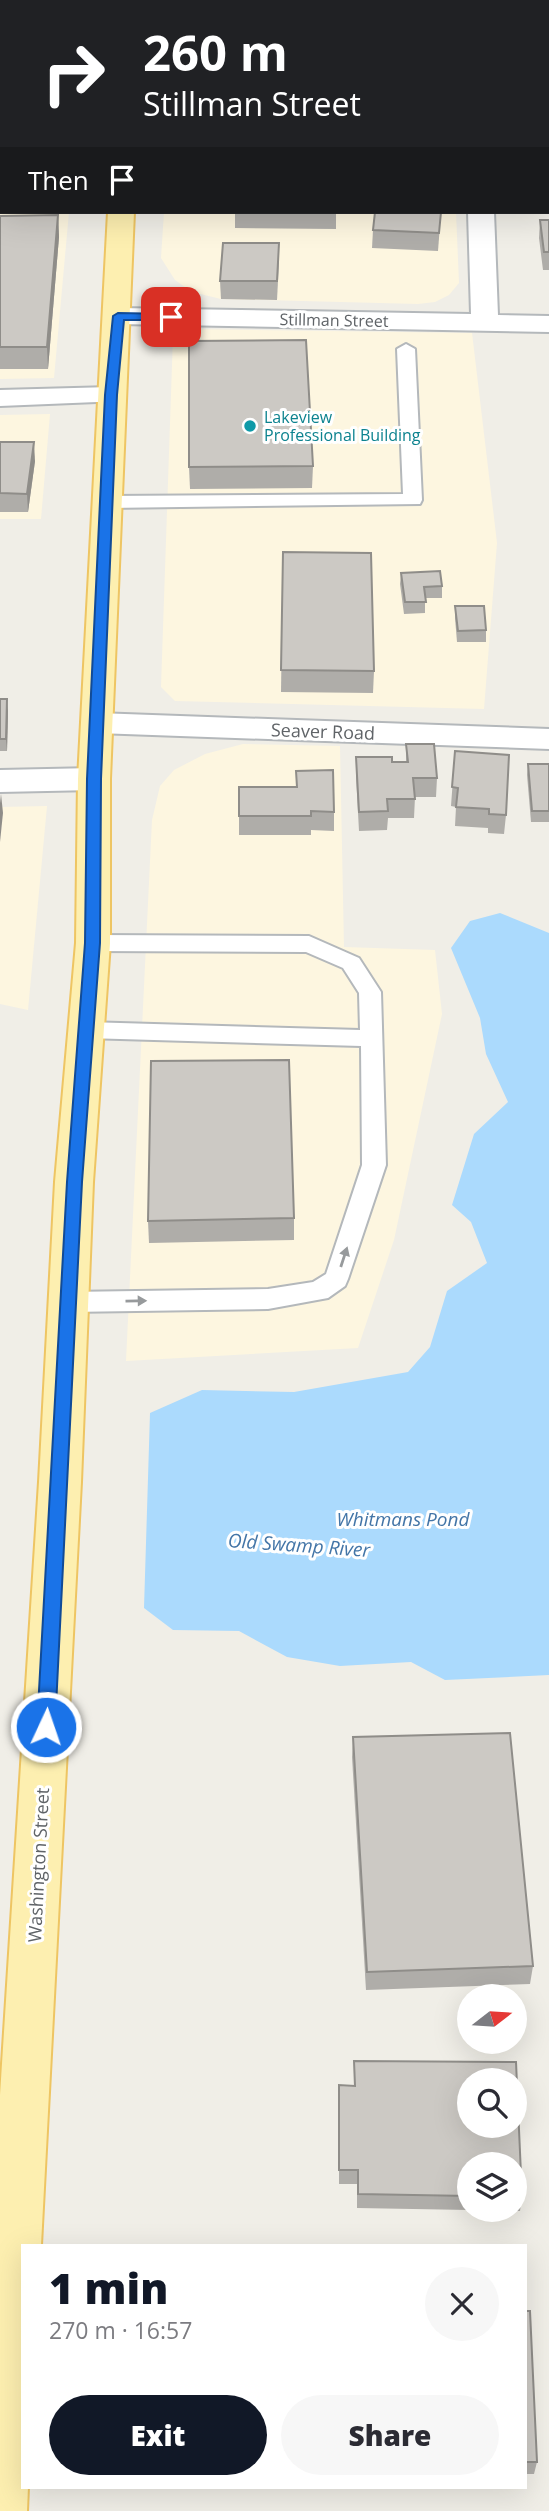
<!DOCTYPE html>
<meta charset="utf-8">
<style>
:root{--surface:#fff;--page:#f7f7f7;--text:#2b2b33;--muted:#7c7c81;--accent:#111827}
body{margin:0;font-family:"Open Sans",sans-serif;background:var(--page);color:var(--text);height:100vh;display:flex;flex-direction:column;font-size:26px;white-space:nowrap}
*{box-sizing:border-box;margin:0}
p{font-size:23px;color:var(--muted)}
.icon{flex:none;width:38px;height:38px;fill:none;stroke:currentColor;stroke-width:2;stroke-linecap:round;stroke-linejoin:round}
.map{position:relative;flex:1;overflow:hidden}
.details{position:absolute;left:21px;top:2244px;width:506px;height:245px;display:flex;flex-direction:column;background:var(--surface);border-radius:0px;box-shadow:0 7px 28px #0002}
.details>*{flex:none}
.top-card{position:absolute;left:0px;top:0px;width:550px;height:214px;box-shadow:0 7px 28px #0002;background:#202124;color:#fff;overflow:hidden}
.needle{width:46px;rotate:73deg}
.tools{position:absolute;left:457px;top:1984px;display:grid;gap:14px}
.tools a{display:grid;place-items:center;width:70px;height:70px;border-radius:50%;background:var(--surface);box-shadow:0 7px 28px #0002;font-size:35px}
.pin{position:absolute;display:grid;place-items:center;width:60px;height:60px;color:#fff;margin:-30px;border-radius:14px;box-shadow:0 4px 10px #0006}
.me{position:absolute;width:77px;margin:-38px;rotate:3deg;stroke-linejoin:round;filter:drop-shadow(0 0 5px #0008)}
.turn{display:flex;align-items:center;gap:24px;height:147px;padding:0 28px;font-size:32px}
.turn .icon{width:91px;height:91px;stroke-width:2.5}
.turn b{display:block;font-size:49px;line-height:60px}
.then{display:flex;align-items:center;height:66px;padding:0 28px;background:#0003;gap:14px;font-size:26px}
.round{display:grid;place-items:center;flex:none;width:74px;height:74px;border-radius:37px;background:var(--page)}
.headline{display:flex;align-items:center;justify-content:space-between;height:119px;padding:0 28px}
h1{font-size:42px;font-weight:800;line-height:52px;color:var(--accent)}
.action{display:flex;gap:14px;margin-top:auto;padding:14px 28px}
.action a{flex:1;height:80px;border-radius:42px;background:var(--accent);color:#fff;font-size:28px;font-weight:800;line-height:80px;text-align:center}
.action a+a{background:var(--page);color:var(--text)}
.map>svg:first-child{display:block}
</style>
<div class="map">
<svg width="549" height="2511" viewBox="0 0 549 2511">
<rect width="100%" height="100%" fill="#f0eee7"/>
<g fill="#fdf6e0">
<path d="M0,0H86L2,2V212H69L54,378L0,379Z"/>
<path d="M164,212H456L459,283L449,295L435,302L418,304L221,299L192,292L175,280L161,258Z"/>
<path d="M184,329L472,333L497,543L484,709L175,701L161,687L173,336Z"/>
<path d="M50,414L41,519H0V415Z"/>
<path d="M243,744L340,746L344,947L435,950L442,1014L394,1240L358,1348L126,1361L152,820L160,786L174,770L205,754Z"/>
<path d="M47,806L28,1010L0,1004V807Z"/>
</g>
<path fill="#abdafd" d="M500,913L549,933V1675L445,1680L411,1662L340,1666L287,1657L239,1631L173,1630L144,1608L150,1413L202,1390L294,1392L408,1372L430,1347L447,1291L487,1263L471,1222L452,1205L474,1134L508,1102L486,1054L480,1018L451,948L470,921Z"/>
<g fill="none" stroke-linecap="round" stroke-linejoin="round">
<g stroke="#b4b8bb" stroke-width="4">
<g id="service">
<rect x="0" y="161" width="2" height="10"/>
<path d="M406,344L415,349L422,500L420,504L107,508L98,502L107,496L403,494L397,349Z"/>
<path d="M93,935L309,936L359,958L381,992L386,1165L348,1279L345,1286L328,1298L268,1309L68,1312L59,1309L56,1302L59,1295L68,1292L268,1289L313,1282L326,1274L362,1165L361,1046L86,1038L78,1036L75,1030L78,1024L86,1022L360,1030L359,993L343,968L306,952L93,951L85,948L82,943L85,938Z"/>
</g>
</g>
<g stroke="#b4b8bb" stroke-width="4">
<g id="minor">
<path d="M468,212H494L498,315L549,316V332L118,324L108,322L104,316L108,310L118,308L471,314Z"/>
<path d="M111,387L121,389L125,395L121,401L0,406V390Z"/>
<path d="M97,713L549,729V749L97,733L86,730L81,723L86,716Z"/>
<path d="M94,768L106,771L110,779L106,787L94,790L0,792V770Z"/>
</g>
</g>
<g stroke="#eec563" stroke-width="4">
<g id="primary">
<rect x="116" y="0" width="24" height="2"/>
<path d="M108,212H134L110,779V943L93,1182L81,1482L41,2245H23V2487H28L27,2511H0V2095L39,1482L55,1182L76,943L78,779Z"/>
</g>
</g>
<use href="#service" fill="#fff" fill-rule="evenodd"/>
<use href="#minor" fill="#fff" fill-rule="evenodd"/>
<use href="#primary" fill="#fdefb0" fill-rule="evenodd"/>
</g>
<g fill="#afada9" fill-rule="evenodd">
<rect x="548" y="16" width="1" height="48"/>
<rect x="0" y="77" width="2" height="64"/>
<path d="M235,212H336V229L235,228Z"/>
<path d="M441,212L438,251L372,248L373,230Z"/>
<path d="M58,215L59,237L48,369H0V216Z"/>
<path d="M540,220H549V270H543L539,238Z"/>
<path d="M279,262L277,300L221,299L220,281Z"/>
<path d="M0,442L35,461L28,512H0Z"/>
<path d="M313,466L312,488L190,489L189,467Z"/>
<path d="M283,552L374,671L373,693L281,692Z"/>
<path d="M401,573L442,586V598H425V613L404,614L400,584Z"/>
<path d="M455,606L486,630V642H457L455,618Z"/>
<path d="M0,699L8,711L7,751H0Z"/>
<path d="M406,744L437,778L436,797H415L414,818H388L387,830L359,831L356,776V757L392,762H406Z"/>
<path d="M455,751L506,815L504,834L488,833V828L455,826L456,807L451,806Z"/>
<path d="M528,764H549V822H531L527,775Z"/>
<path d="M296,771L334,812V831L311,830V835H239V787H296Z"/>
<path d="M294,1218V1240L149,1243L148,1221Z"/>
<path d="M353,1737L533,1966L530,1984L366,1990L352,1757Z"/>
<path d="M354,2061L516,2062L522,2197L520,2211L483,2210H514V2165H469V2210L357,2208V2184H339V2085L354,2086ZM469,2081H514V2126H469Z"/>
<path d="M525,2311L537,2462L534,2474H525Z"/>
</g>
<g fill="#8f8d89">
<path d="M58,215L59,237L48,369L47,347Z"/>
<path d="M34,442L35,461L28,512L27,494Z"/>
<path d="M7,699L8,711L7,751L6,739Z"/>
<path d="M1,794L3,813L0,842V803Z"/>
</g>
<g fill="#ccc9c4" stroke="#8f8d89" stroke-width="2" fill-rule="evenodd">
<rect x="205" y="0" width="76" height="2"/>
<rect x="371" y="0" width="44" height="2"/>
<rect x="548" y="16" width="1" height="30"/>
<rect x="0" y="77" width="2" height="46"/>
<path d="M375,212H441L439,233L373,230Z"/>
<path d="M58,215L47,347H0V216Z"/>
<path d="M540,220H549V252H544Z"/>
<path d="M223,243H279L277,281H220Z"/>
<path d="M306,340L313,466L189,467V341Z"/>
<path d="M0,442H34L27,494L0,493Z"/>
<path d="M283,552L371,553L374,671L281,670Z"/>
<path d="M440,571L442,586L424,587L426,602H405L401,573Z"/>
<path d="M455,606H484L486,630L458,631Z"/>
<path d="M0,699H7L6,739H0Z"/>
<path d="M406,744H434L437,778H413L415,799H387L388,811L359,812L356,757H392V762H408Z"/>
<path d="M455,751L509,755L506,815L489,814V809L456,807L458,788L452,787Z"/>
<path d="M528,764H549V811H532Z"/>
<path d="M333,770L334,812L311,811V816H239V787H297L296,771Z"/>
<path d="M289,1060L294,1218L148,1221L151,1061Z"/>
<path d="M510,1733L533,1966L367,1972L353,1737Z"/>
<path d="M354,2061L516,2062L522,2197H514V2165H469V2196L358,2194V2170H339V2085L355,2086ZM469,2081H514V2126H469Z"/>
<path d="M525,2311H530L537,2462H525Z"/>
</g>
<defs><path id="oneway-solid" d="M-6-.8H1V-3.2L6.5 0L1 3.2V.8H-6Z" transform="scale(1.75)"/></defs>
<g fill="#979a9c">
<use href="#oneway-solid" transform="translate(344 1257) rotate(-72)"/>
<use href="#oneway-solid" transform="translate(136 1301) rotate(-1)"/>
</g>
<path fill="#1a73e8" stroke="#114b97" stroke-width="2" d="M118,313L171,314L176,317L171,320H124L117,395L101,779L100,943L82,1182L55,1727L52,1733L46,1735L40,1733L37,1727L67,1182L85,943L87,779L105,395L113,316Z"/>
<circle fill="#0f9aa8" stroke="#fff" stroke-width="2.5" cx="250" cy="426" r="7"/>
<g text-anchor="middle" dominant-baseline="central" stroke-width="6" stroke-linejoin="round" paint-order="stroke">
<g font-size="16" fill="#5f6367" stroke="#fff">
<text transform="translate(334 320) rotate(1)">Stillman Street</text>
</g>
<g font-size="16" fill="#0d838f" stroke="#fff" text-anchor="start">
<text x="264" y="417">Lakeview<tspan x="264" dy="18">Professional Building</tspan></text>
</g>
<g font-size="18" fill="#5f6367" stroke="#fff">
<text transform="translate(323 731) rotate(2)">Seaver Road</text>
<text transform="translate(38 1865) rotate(-87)">Washington Street</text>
</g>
<g font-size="19" font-style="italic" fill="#4375a7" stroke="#fff">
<text x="403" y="1519">Whitmans Pond</text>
<text transform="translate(299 1545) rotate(4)">Old Swamp River</text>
</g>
</g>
</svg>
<div class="tools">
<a><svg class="needle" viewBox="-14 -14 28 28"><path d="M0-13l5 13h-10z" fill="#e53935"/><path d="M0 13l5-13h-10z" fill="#7c7c81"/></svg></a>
<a><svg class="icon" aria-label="search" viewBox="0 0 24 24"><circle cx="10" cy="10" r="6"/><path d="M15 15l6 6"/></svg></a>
<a><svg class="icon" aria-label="layers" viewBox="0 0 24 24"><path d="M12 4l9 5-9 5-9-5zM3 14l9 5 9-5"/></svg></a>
</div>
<div class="pin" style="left:171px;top:317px;background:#d93025"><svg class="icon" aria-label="arrive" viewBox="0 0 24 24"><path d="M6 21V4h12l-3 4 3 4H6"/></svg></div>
<svg class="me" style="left:46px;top:1727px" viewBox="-20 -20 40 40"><circle r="17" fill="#1a73e8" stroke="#fff" stroke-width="3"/><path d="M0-11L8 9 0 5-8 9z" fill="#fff"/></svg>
<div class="top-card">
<div class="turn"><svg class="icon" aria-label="right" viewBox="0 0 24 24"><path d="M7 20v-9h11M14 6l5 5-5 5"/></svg><div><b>260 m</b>Stillman Street</div></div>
<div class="then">Then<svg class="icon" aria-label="arrive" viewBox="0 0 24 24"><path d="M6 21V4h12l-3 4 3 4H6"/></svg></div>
</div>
<section class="details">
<div class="headline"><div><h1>1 min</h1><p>270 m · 16:57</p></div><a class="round"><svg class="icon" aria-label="close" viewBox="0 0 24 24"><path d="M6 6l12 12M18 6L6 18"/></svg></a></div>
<div class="action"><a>Exit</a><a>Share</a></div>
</section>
</div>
